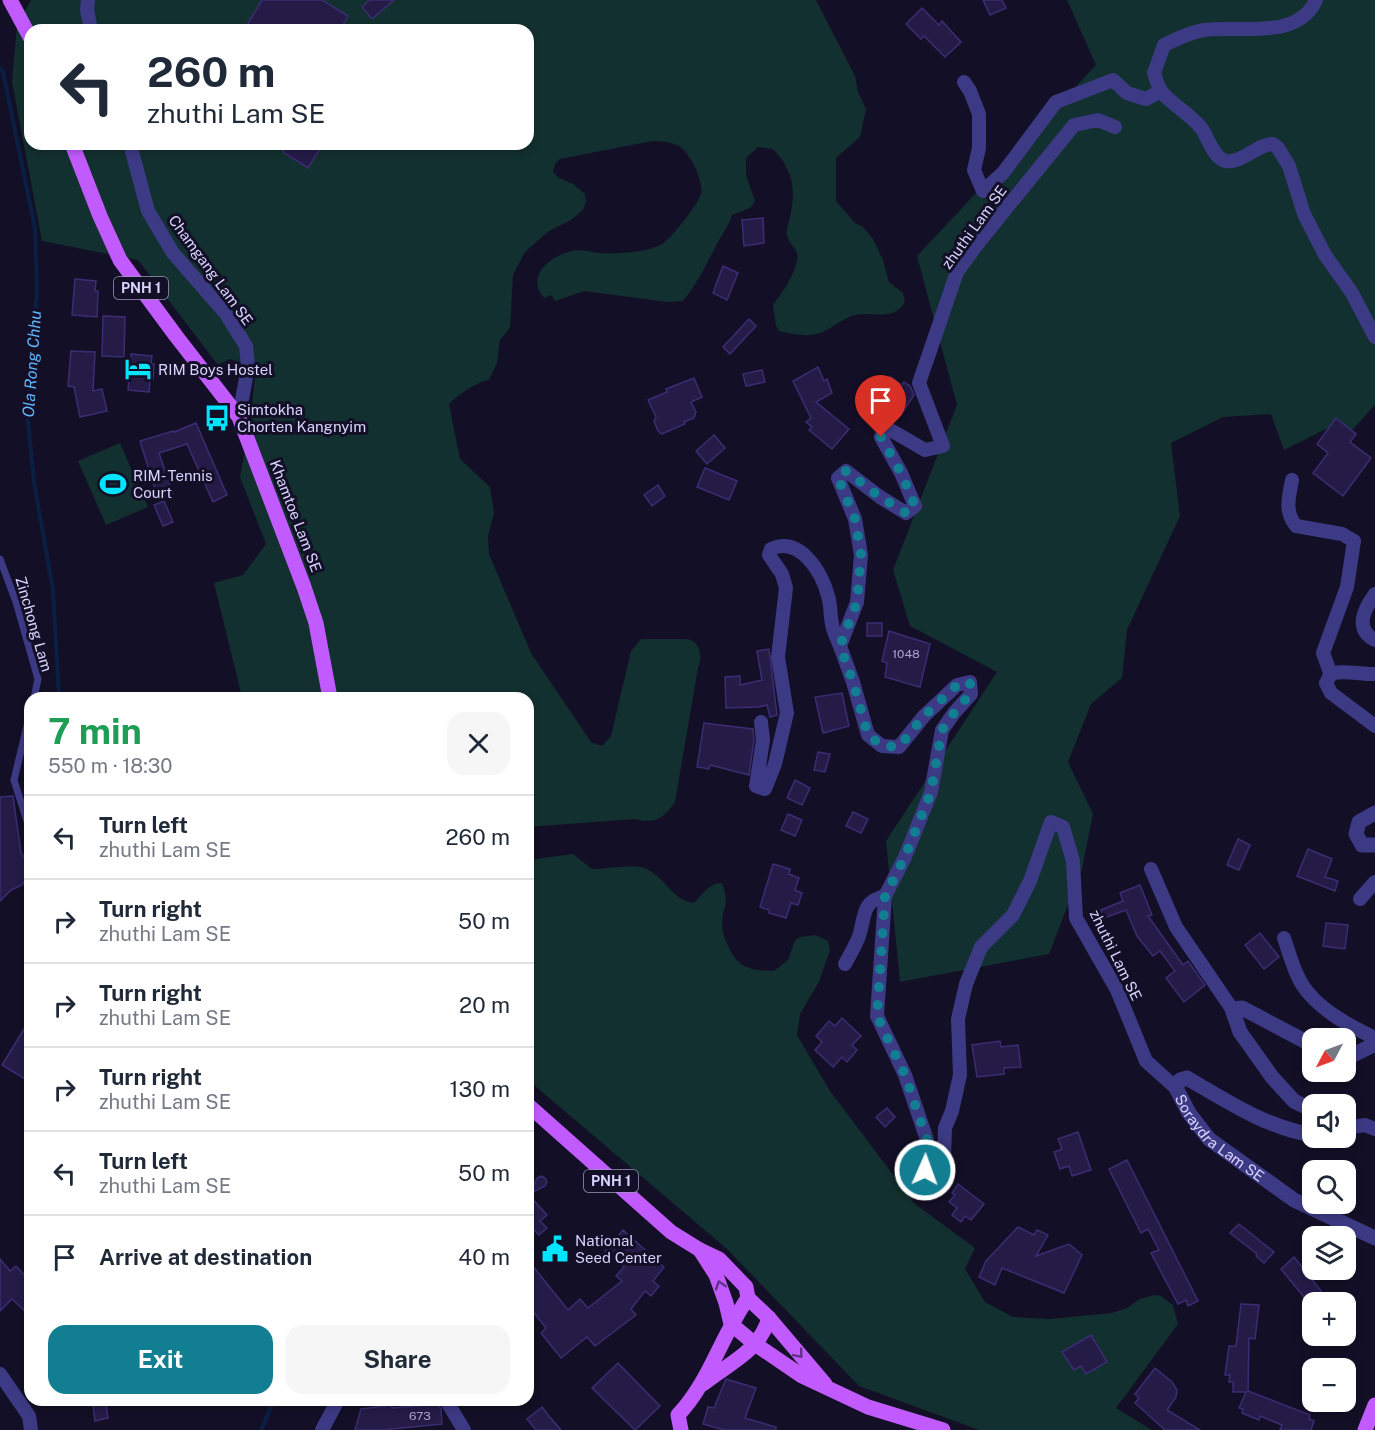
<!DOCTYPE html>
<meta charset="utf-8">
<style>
:root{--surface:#fff;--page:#f6f6f7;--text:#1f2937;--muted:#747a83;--line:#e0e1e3;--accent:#117e91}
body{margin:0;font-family:"Public Sans",sans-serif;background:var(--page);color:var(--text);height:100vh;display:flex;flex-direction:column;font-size:22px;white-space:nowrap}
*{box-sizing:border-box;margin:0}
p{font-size:20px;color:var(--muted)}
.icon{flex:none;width:33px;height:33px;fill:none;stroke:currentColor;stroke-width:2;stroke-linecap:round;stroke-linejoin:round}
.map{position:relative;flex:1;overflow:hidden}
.panel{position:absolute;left:24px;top:692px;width:510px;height:714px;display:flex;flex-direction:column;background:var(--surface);border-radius:18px;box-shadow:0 3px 9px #0003}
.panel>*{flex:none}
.top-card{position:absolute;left:24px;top:24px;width:510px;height:126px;border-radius:18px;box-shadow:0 3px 9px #0003;background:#fff;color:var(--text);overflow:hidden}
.needle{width:39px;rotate:229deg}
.tools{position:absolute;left:1302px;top:1028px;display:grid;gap:12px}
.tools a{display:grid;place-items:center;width:54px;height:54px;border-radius:12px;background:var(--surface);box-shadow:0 3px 9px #0003;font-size:30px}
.pin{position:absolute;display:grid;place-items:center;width:51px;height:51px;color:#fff;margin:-62px -26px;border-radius:50% 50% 50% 0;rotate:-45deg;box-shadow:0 0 6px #0007}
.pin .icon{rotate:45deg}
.me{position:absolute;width:66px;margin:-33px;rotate:2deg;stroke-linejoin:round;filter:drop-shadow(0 0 4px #0008)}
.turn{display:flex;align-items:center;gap:21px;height:126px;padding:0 24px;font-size:27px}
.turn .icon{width:78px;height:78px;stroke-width:2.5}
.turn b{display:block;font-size:42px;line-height:51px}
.round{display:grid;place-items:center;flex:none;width:63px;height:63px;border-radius:18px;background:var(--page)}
.headline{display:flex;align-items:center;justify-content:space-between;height:102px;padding:0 24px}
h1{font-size:36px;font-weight:700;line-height:45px;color:#1e9e55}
.action{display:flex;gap:12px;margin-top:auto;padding:12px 24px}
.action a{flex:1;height:69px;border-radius:18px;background:var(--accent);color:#fff;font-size:24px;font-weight:700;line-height:69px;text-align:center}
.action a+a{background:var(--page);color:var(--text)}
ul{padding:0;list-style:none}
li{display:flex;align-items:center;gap:18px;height:84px;padding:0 24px;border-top:2px solid var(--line)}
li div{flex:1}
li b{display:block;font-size:22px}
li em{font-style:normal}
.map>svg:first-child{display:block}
</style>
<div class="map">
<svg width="1375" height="1430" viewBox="0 0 1375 1430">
<rect width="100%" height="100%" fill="#130f26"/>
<g fill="#12302f" fill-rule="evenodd">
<path d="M31,0H816L855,76L858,92L866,109L860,137L836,158V201L855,223L863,227L873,239L883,260L889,282L903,293L905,301C896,322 873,311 855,315C844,318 835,326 825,331C810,338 795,335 779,331L776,326L773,305C783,291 794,277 797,260C800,250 789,245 787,235C786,229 790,219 791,212C796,186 791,168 773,149L758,147L746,158V175L755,201L750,208L732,215C729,226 722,234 717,244C707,263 697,284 683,301L667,302L584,291L555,301L551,295L544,298C525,276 550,256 572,251C580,249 591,252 599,253C619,254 645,253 662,244C671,239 698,204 701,194C704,182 690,152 679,146C670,142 662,141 652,141L560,159L555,164L553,172L559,178L573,184L585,194L586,202L583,210L571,220L549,231L525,252L513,275L510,328L500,340L497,363L489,380C480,380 456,396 449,404L460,459L490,487L494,513L488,536L489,554L531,653L591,742L602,746L611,736L631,651L641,639H686C700,641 703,655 698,668L675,802C663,819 655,824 635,819L528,827V698L242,697L214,583L243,575L266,544L240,477L250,423L256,368L230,359L218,365L138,260L42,241L12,82L17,25ZM30,30H528V144H30Z"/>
<path d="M1067,0H1375V405L1342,441L1336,424L1284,450L1271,414L1223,417L1171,443L1180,516L1127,630L1122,678L1091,704L1068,762L1093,814L1082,869L1049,954L900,982L886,841L997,672L910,626L893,570L957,405L917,256L1096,65Z"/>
<path d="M120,443L148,507L106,525L78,461Z"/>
<path d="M573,854L592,869C604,869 635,864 644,868C665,876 672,901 694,903C704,893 708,884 722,883C730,906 723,903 722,924C722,932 725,939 728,946C738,968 751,971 774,971L788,960L795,940L800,937L816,935L828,941L830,950L819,982L800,1014L797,1035L830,1091L915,1204L975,1248L965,1269L985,1302L1013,1317L1050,1319L1112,1313L1127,1308L1140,1299L1154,1295L1161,1296L1173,1305L1178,1324L1116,1408L1152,1430H979L859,1386L727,1249L528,1080V860Z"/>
</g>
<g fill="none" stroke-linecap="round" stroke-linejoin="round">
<g stroke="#0a1f44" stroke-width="4">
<path d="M0,68L3,72L35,228L37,291L27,411L34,482L53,590L59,698"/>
<path d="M261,1430L274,1400"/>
</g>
</g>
<g fill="#241b47" stroke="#3b2d73" stroke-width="1.5">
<path d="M262,0H322L348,16L340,30H244Z"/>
<path d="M369,0H394L372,19L362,7Z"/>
<path d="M983,0H1002L1006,8L990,15Z"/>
<path d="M922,8L939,25L942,21L961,42L945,57L924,36L921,39L906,24Z"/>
<path d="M288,144H323L308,168L283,152Z"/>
<path d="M763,218L764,243L744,246L742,220Z"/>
<path d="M723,266L738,273L727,300L713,293Z"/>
<path d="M75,279L96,281L95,291H98L97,317L72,315Z"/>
<path d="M103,316L125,317L124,357L102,356Z"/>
<path d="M749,319L756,326L730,354L723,347Z"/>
<path d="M71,351L95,352L93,391L102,389L107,411L80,417L74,387L68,386Z"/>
<path d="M131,354L152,356L151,364H154L153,380H150L149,392L128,390Z"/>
<path d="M818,367L824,381L827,379L832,393L816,402L849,429L832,449L809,430L812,427L806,422L811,418L793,381Z"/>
<path d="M762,370L765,382L746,386L743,374Z"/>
<path d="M890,376L902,385L904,382L910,386L914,395L901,415L875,397Z"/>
<path d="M694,378L702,397L691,402L696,412L694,418L684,422L685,424L662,434L658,431L654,421L656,417L648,400L667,392L666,389Z"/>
<path d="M1336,418L1356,434L1350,442L1371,458L1343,496L1313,473L1328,453L1317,444Z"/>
<path d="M196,423L227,495L213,502L187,444L159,453L173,494L158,499L140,441L173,431L174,432Z"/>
<path d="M714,435L725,448L707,464L696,451Z"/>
<path d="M705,468L737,481L729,500L697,487Z"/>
<path d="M658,485L665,496L652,506L644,495Z"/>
<path d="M164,501L173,522L163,526L154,505Z"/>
<rect x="867" y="623" width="15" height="13"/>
<path d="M889,631L930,644L920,687L885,677L887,663L882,661Z"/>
<path d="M769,649L777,715L770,717L767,705L759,707L726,708L725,677L740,676V685L762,680L757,651Z"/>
<path d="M842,693L849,726L823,733L815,697Z"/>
<path d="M704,723L753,729L754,740L749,775L710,765L709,769L697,767Z"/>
<path d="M818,752L830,754L825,772L814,770Z"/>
<path d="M795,780L810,788L802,805L787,798Z"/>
<path d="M13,796L21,853L26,860L28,868L27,877L22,885L11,890L0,901V797Z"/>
<path d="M853,812L868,819L861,833L846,826Z"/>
<path d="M788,814L802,820L795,836L781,830Z"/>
<path d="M1238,839L1250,845L1239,870L1227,865Z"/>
<path d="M1308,849L1332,859L1325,877L1338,881L1335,891L1297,876Z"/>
<path d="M773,864L790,869L789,874L799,878L795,890L802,893L798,905L791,903L786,918L769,913V910L760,907Z"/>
<path d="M1140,885L1152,915L1148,916L1183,965L1188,961L1205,985L1184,1002L1166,978L1175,971L1160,951L1153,956L1137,936L1126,910L1104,918L1101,910L1123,901L1120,893Z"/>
<path d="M1326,923L1348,925L1345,949L1323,946Z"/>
<path d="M1260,933L1279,957L1264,969L1245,945Z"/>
<path d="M842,1018L861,1036L852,1045L857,1050L847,1062L842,1057L833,1067L815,1050L822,1042L816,1036L829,1021L835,1026Z"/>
<path d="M30,1019V1082L2,1065Z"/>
<path d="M1000,1041L1001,1047L1018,1045L1021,1067L1004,1068V1074L977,1077L972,1045Z"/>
<path d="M887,1108L895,1117L885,1127L876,1117Z"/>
<path d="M1078,1132L1091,1170L1072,1176L1069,1166L1060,1169L1054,1152L1062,1149L1058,1139Z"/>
<path d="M1127,1160L1198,1301L1188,1306L1186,1300L1178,1304L1151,1253L1159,1250L1148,1229L1141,1233L1109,1169Z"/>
<path d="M541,1176L545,1178L547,1182L545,1186L531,1193L537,1178Z"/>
<path d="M958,1184L984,1204L971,1220L965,1216L961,1222L952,1215L957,1208L949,1202L955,1195L952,1193Z"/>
<path d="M528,1194L547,1215L540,1221L547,1228L539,1235L533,1229L528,1234Z"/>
<path d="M1239,1224L1274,1252L1264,1263L1256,1256L1257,1254L1230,1233Z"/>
<path d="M1018,1227L1034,1235L1037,1230L1048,1235L1036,1256L1069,1244L1082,1255L1064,1293L1002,1268L995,1285L979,1277L986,1261Z"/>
<path d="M623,1230L664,1267L653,1281L659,1286L651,1296L645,1291L631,1309L636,1315L595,1346L587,1337L561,1358L541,1333L546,1328L528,1305V1260L568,1310L580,1299L588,1308L622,1281L616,1276L624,1267L605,1251Z"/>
<path d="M1294,1257L1321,1291L1308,1302L1281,1269Z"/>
<path d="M0,1259L10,1271L16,1266L30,1281V1316L12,1299L0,1311Z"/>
<path d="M1241,1304L1259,1305L1255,1339L1249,1338L1248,1391L1310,1415L1309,1419L1314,1421L1311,1430H1280L1282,1425L1260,1416L1259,1420L1242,1413L1243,1409L1239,1408L1246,1392H1233V1382H1229L1230,1375H1225L1229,1346H1236Z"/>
<path d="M1091,1335L1107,1362L1086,1374L1081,1366L1074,1370L1062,1352Z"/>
<path d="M618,1363L660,1406L635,1430L592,1388Z"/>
<path d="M1155,1368L1172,1382L1177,1390L1176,1397L1167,1410L1200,1430H1165L1135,1403L1139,1398L1135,1394Z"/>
<path d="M726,1379L756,1388L745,1418L776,1427V1430H724L703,1424L708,1407L714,1408Z"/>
<path d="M106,1403L108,1418L95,1421L93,1405Z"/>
<path d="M438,1404L441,1409L442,1424L381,1430H355L361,1409L392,1405V1408Z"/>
<path d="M542,1407L548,1415L561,1430H536L527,1419Z"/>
</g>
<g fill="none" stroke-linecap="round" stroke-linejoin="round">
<g stroke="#3d3a85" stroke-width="7">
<path d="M0,559L16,602L38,679L34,698"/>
<path d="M30,713L14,780L30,831"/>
</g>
<g stroke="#3d3a85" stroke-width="14">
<path d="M88,0L87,10L91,30"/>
<path d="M1316,0C1298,41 1239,25 1204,30C1190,32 1177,39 1164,45L1154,73C1156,79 1158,86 1161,91C1169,103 1191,114 1202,129C1208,138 1214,159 1226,161C1243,163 1257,144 1273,144L1278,148L1289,166L1304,214L1325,255L1352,293L1375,337"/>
<path d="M964,82L970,91L979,114V148L974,170L983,191L1003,173L1056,102L1113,80L1127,93L1146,99L1161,91"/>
<path d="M1115,127L1098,120L1074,125L979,242L957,272L919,383L943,446L925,450L887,428L881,437L901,473L915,506L906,513L880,497L846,471L838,478L855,519L861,555L857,602L840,646L853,682L868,735L882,746L899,747L924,716L957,685L970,682L971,694L954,713L942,730L931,792L905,857L885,896L877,1016L905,1075L927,1140L923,1159L925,1170L936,1173L944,1158L945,1128L952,1111L960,1075L958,1019L966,984L981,947L1013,915L1030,881L1051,822L1063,827L1073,861L1076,918L1117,990L1146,1061L1176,1088"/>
<path d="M130,144L148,211L173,253L226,314L246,346L248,366L239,417"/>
<path d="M1292,480C1289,497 1284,511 1296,526L1342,534L1354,541L1347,587L1323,653L1331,675"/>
<path d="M1375,594C1364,609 1354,629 1375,640"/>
<path d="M1375,674C1364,675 1338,669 1331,675C1328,677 1328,681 1326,683L1331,693L1375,726"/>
<path d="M761,722L763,740L756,786L765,789L775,764L787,713L778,657L786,588L782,574L769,555L771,549C799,535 822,572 828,596C831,605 830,615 832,624C833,631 837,639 840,646"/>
<path d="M1151,869L1176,927L1232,1009"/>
<path d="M1360,899L1375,882"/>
<path d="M1284,938C1290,955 1295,976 1306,990C1323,1012 1350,1026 1375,1038"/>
<path d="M845,964C850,954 857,944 860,933C865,916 862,901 885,896"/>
<path d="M1346,1128L1365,1125L1375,1129"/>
<path d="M0,1374L29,1416L31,1430"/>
<path d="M446,1400L464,1430"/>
<path d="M322,1430L338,1400"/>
</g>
<g stroke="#3d3a85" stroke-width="15">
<path d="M1375,813L1359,822L1356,834L1362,845H1375"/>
<path d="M1312,1045L1242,1008L1232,1009L1240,1032L1272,1077L1294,1101L1312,1110"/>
<path d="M1346,1054L1351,1056L1375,1044"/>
<path id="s1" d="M1312,1135C1266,1127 1228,1102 1187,1078L1180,1080L1176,1088L1189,1113L1209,1139L1294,1200L1375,1238"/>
<path d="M1324,1137H1332"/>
</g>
<g stroke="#c25bff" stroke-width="15">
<path d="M10,0L30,37"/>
<path d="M72,144L100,216L120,260L176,336L239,417L304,587L316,623L330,698"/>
<path d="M528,1105L671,1232L700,1250L719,1259L746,1287L748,1298"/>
<path d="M700,1250L716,1275L726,1303L731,1324L755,1344L802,1376L868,1407L943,1430"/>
<path d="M748,1298L769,1318L825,1384"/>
<path d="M703,1384C729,1363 759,1352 769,1318"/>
<path d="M681,1430L678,1415C710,1381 721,1336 748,1298"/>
<path d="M1365,1430L1375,1405"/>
</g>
</g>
<defs><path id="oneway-chevron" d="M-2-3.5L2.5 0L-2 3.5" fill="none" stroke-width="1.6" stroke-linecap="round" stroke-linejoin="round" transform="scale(1.5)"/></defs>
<g stroke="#623188">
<use href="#oneway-chevron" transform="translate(720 1285) rotate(-108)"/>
<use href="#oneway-chevron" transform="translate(799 1354) rotate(50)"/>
</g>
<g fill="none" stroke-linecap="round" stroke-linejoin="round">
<path stroke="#117e91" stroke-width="10" stroke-dasharray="0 18" d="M881,437L901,473L915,506L906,513L880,497L846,471L838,478L855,519L861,555L857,602L840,646L853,682L868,735L882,746L899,747L924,716L957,685L970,682V694L954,713L942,730L931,792L905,857L885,896L877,1016L905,1075L927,1140L923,1159L925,1170"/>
</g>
<defs>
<g id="hotel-bare" transform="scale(2.07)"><path d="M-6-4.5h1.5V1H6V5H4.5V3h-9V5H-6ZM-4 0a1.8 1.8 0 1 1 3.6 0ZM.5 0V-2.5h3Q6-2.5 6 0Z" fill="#00e5ff" stroke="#130f26" stroke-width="2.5" paint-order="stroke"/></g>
<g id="bus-bare" transform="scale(2.07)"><path d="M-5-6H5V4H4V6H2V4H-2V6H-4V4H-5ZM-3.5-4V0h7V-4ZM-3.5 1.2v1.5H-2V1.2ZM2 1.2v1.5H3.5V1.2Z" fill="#00e5ff" stroke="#130f26" stroke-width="2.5" paint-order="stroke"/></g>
<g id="stadium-bare" transform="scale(2.07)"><path d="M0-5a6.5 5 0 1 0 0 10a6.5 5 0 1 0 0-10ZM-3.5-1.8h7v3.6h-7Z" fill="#00e5ff" stroke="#130f26" stroke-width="2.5" paint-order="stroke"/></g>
<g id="civic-bare" transform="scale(2.07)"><path d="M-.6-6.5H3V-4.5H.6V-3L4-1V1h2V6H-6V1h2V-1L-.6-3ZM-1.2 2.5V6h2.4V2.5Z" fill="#00e5ff" stroke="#130f26" stroke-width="2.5" paint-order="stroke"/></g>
</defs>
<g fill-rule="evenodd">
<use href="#hotel-bare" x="138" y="369"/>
<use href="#bus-bare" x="217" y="418"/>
<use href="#stadium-bare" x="113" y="484"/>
<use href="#civic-bare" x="555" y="1249"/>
</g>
<g text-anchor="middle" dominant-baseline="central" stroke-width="6" stroke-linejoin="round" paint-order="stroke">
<g font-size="12" fill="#aca6d1">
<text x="906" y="654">1048</text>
<text x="420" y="1416">673</text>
</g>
<g fill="#130f26" stroke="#9e99be" stroke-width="1.5">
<rect x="114" y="277" width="54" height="22" rx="4.5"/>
<rect x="584" y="1170" width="54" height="22" rx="4.5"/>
</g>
<g font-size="14" font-weight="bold" fill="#d9d4ff">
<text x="141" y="288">PNH 1</text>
<text x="611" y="1181">PNH 1</text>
</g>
<g font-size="15" fill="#d9d4ff" stroke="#130f26">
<text transform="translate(974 227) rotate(-54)">zhuthi Lam SE</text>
<text transform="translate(211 270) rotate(54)">Chamgang Lam SE</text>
<text transform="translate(296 516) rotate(69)">Khamtoe Lam SE</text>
<text transform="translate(34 624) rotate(74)">Zinchong Lam</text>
<text transform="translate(1116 955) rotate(64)">zhuthi Lam SE</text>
<text stroke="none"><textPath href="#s1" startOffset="222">Soraydra Lam SE</textPath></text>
</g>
<g font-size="15" fill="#d9d4ff" stroke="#130f26" text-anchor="start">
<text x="158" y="369">RIM Boys Hostel</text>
<text x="237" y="409">Simtokha<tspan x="237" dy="17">Chorten Kangnyim</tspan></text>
<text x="133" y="475">RIM- Tennis<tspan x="133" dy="17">Court</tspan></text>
<text x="575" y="1240">National<tspan x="575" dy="17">Seed Center</tspan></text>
</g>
<g font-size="16" font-style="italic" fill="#62b6ff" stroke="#130f26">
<text transform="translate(32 364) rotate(-86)">Ola Rong Chhu</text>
</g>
</g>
</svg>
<div class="tools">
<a><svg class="needle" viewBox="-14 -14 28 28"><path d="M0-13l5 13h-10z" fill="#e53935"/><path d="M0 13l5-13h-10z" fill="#747a83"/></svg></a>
<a><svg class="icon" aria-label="sound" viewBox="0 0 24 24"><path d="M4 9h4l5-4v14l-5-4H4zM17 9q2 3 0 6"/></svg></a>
<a><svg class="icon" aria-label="search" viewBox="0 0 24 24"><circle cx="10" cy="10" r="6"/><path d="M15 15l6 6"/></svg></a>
<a><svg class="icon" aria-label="layers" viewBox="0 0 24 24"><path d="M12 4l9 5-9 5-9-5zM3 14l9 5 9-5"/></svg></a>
<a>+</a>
<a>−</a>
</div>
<div class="pin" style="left:881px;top:437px;background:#d93025"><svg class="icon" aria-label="arrive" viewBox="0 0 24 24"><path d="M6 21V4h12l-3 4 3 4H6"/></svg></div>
<svg class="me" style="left:925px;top:1170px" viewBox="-20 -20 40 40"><circle r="17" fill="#117e91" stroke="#fff" stroke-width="3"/><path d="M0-11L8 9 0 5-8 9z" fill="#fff"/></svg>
<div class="top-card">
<div class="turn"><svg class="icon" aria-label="left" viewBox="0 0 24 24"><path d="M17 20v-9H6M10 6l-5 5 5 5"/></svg><div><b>260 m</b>zhuthi Lam SE</div></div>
</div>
<section class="panel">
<div class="headline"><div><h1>7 min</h1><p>550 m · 18:30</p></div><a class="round"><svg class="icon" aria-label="close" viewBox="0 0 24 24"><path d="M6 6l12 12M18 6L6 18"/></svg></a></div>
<ul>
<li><svg class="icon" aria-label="left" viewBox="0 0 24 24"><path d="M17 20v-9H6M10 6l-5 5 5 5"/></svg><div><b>Turn left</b><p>zhuthi Lam SE</p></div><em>260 m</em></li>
<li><svg class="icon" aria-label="right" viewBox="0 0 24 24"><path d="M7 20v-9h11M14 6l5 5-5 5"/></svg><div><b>Turn right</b><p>zhuthi Lam SE</p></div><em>50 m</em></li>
<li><svg class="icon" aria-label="right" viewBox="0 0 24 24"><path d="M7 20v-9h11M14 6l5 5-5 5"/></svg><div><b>Turn right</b><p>zhuthi Lam SE</p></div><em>20 m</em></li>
<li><svg class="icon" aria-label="right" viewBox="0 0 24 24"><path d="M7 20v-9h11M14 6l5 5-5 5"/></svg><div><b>Turn right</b><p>zhuthi Lam SE</p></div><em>130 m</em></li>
<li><svg class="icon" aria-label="left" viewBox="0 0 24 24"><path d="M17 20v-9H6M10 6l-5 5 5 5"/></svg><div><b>Turn left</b><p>zhuthi Lam SE</p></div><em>50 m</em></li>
<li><svg class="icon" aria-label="arrive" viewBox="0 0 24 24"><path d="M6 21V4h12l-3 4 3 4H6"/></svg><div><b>Arrive at destination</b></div><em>40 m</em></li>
</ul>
<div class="action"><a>Exit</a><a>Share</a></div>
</section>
</div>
